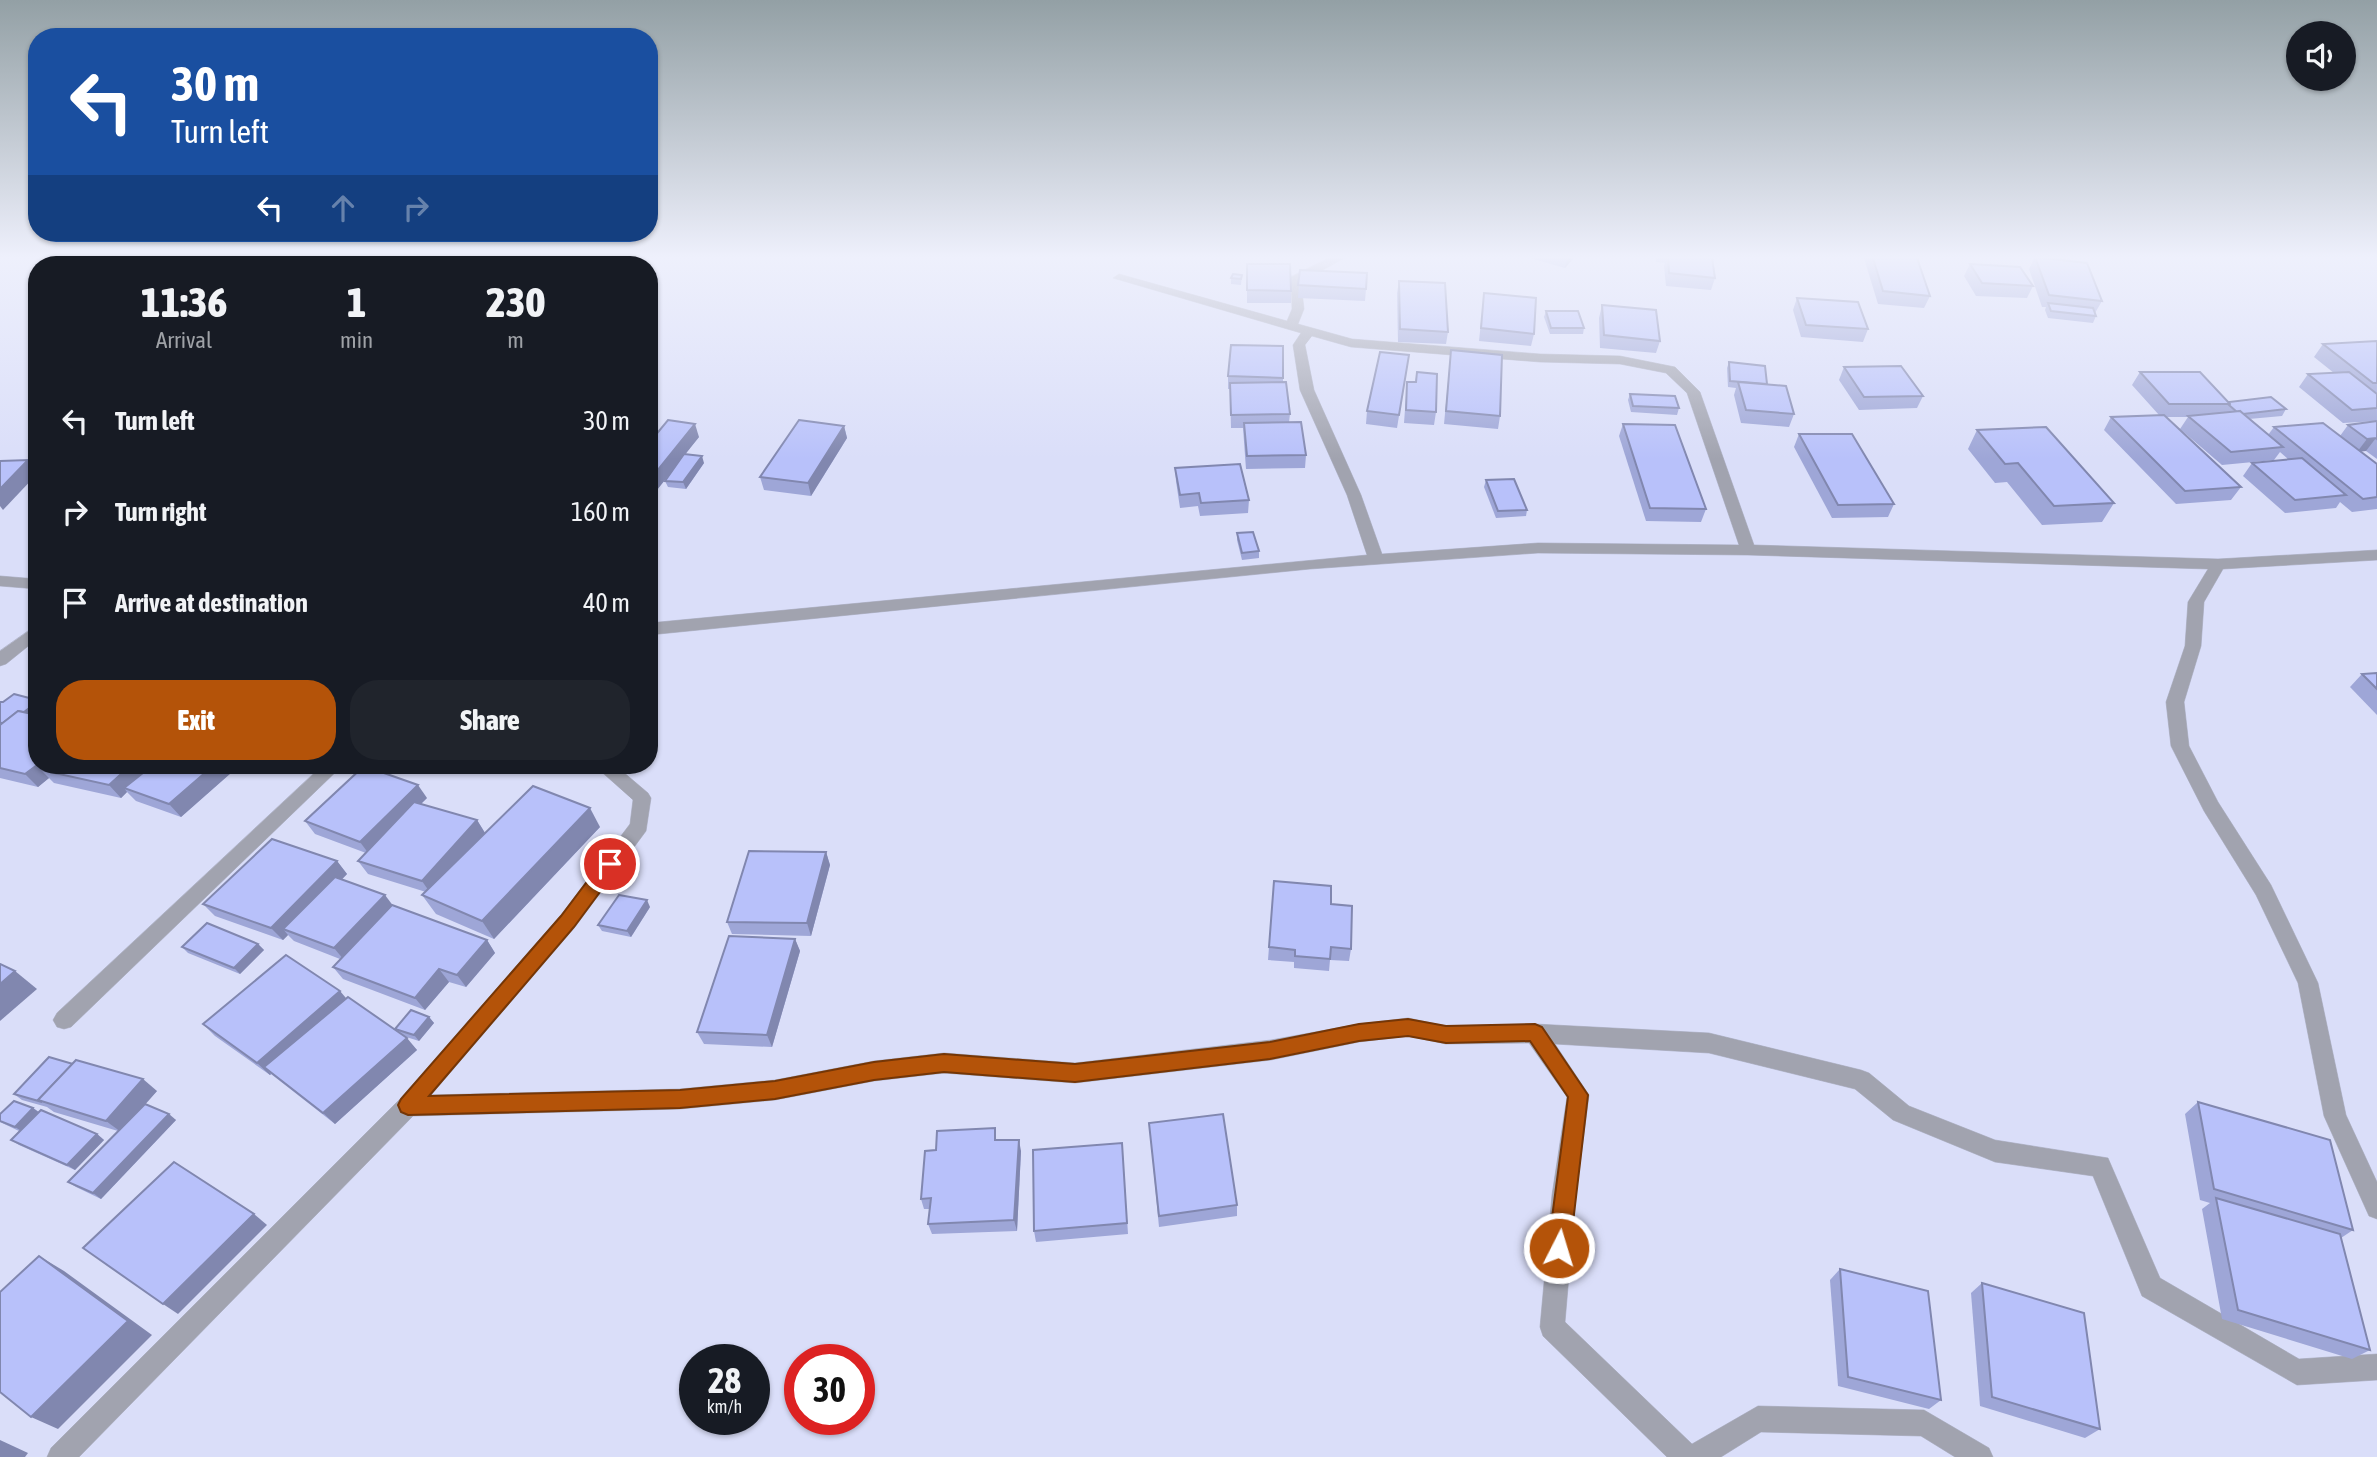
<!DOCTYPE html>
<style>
:root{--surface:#171b24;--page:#20242c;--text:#f1f3f6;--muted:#9ea1a6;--accent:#b45309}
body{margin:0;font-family:"Asap Condensed",sans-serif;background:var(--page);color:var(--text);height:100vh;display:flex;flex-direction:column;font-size:26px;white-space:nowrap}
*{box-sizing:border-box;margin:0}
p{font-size:23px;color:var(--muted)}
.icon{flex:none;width:38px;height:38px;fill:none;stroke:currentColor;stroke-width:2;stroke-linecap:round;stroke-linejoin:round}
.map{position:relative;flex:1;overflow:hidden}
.sheet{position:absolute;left:28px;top:256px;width:630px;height:518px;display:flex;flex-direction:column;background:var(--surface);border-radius:28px;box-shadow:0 2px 5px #0004}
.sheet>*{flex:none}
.guide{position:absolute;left:28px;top:28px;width:630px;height:214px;border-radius:28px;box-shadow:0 2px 5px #0004;background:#1a4fa0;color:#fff;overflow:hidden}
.buttons{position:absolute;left:2286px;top:21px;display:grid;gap:14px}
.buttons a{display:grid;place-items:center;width:70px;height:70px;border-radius:50%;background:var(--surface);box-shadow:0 2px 5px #0004;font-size:35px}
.speed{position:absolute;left:679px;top:1344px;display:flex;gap:14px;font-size:35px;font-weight:700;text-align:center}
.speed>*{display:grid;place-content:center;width:91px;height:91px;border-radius:50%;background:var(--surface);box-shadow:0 2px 5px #0004;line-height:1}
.speed small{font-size:18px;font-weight:400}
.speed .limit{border:10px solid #d22;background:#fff;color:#111}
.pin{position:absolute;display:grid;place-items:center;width:60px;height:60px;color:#fff;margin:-30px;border:4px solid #fff;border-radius:50%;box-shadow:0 2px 7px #0007}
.me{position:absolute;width:77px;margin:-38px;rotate:5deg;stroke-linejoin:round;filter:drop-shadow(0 0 5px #0008)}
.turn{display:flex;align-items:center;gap:24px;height:147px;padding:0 28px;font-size:32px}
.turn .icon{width:91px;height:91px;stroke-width:2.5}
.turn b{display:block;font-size:49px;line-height:60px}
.lanes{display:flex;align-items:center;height:66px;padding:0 28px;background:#0003;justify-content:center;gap:35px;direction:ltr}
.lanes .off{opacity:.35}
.eta{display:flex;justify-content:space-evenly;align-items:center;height:119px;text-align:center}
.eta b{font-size:42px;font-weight:800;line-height:49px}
.action{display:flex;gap:14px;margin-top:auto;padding:14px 28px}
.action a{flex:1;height:80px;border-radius:28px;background:var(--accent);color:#fff;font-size:28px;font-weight:800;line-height:80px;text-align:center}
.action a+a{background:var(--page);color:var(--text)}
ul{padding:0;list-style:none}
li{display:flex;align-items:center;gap:21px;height:91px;padding:0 28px}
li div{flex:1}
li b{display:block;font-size:26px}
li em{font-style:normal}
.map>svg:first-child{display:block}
</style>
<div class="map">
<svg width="2377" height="1457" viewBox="0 0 2377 1457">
<rect width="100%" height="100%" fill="#dadef9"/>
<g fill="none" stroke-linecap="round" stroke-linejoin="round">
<g stroke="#b6bad1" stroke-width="1">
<g id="minor">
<path d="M1335,255H1350L1301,282L1304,309L1298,324L1352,339L1540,354L1620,356L1675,367L1700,392L1754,545L2218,559L2377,550V560L2223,569L2204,602L2201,646L2184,702L2189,746L2218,802L2271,885L2318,983L2346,1115L2377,1182V1219L2369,1216L2324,1116L2298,983L2256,895L2204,811L2171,746L2166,702L2185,646L2188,602L2208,569L1748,555L1538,553L1310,569L649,635V623L1367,555L1347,495L1300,390L1293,345L1301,333L1113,278L1119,274L1287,321L1292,309L1291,277ZM1312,336L1351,347L1540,362L1620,364L1666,373L1687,393L1739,545L1538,543L1382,554L1361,495L1314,390L1305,345Z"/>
<path d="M0,576L37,579V589L0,586Z"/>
<path d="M37,625V639L6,664L0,666V651Z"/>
<path d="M323,765H343L71,1027L64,1029L57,1027L53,1020L57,1013Z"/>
<path d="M594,765H615L648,793L651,798L646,831L575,927L431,1095L680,1089L775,1080L874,1061L944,1053L1075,1063L1271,1040L1359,1024L1408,1018L1446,1026L1535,1024L1709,1033L1861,1070L1869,1073L1909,1106L1995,1140L2108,1158L2160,1278L2299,1359L2377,1354V1380L2297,1385L2142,1296L2093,1176L1995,1162L1893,1120L1855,1089L1709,1053L1555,1044L1589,1095L1576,1195L1565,1322L1692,1444L1758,1406L1924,1410L1989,1448L1993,1457H1955L1921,1436L1761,1432L1721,1457H1667L1543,1336L1540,1327L1552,1195L1567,1097L1529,1043L1446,1044L1408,1036L1359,1042L1271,1060L1075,1083L944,1073L874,1081L775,1100L680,1109L413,1116L79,1457H47L51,1448L400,1099L561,915L630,824L633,800Z"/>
</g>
</g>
<use href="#minor" fill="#a1a3af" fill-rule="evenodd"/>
</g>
<g fill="#9ea6d7">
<path d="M393,255H461L459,257H394Z"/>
<path d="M1520,255H1576L1565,268Z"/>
<path d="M1656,255H1713L1715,278L1711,290L1666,286L1664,266L1665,263L1656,262Z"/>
<path d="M1863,255H1916L1930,296L1924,308L1878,304Z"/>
<path d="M2035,257L2102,301L2095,313L2096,316L2093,323L2048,318L2045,310L2046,307H2042L2029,269Z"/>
<path d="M1247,264L1291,291V303H1247Z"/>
<path d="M1970,264L2033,286L2027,298L1976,296L1964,276Z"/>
<path d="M1300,270L1366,289L1365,301L1298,298Z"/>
<path d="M1242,275L1241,285L1231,284V278Z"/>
<path d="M1399,281L1448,332L1446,344L1398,342L1397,293Z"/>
<path d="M1484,293L1534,334L1531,346L1479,341Z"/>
<path d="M1797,298L1868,329L1863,342L1801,337L1793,310Z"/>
<path d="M1602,305L1660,341L1656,353L1600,348L1599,318Z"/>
<path d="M1546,311L1584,328L1583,334H1550L1544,317Z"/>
<path d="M2377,341V421L2343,423L2299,387L2308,374L2334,373L2314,357L2323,344Z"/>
<path d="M1283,346V382L1290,414L1289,422L1306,455L1305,468L1246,469L1243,428H1231L1230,389H1228V376Z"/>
<path d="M1451,350L1500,416L1498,429L1444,424Z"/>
<path d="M1409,355L1397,428L1366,424L1367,411Z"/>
<path d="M1729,362L1767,384L1794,414L1789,427L1741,423L1734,395L1736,388L1728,387L1727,368Z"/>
<path d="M1844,367L1923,396L1917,408L1859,410L1839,380Z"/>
<path d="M1417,372L1436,412L1434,425L1404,423L1407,382H1415Z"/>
<path d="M2140,372L2229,402L2286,409L2282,416L2249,419L2268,435L2274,427L2340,436L2348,425L2377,421V459L2366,451H2360L2377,464V509L2352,512L2340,502L2336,508L2285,513L2243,476L2252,463L2289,460L2280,452L2274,460L2222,465L2180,429L2188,417H2166L2241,487L2231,500L2176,504L2104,430L2111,417L2159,415L2132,385Z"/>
<path d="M1630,394L1679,408L1677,415L1631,412L1628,400Z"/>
<path d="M653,424L656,434L699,437L685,454L704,463L686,489L668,487L665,481L672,471L649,500Z"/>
<path d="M1623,424L1706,509L1701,522L1646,521L1619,436Z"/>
<path d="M844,426L847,438L811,496L764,490L760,477Z"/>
<path d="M1977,430L2114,503L2102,522L2042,525L2007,482L1995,483L1968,449Z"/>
<path d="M1799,434L1894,504L1888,517L1832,518L1794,447Z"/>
<path d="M1175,468L1249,500L1248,513L1200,516L1198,506L1180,508L1176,481Z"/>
<path d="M1486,480L1527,510L1526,516L1496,518L1484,487Z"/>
<path d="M1237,533L1259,551V558L1242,560L1237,540Z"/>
<path d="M2377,673V715L2350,687L2362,674Z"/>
<path d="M37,700V713L35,715L37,765H240L181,817L136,801L127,792L121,798L54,783L49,778L38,787L0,778V702H3Z"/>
<path d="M427,798L421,804L477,820L485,833L600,827L494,939L436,914L422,895L426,892L368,874L358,861L366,853L315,834L305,821Z"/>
<path d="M826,852L830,865L811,936L732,934L727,922Z"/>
<path d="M337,861L347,874L342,879L394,906L487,940L495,953L466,987L449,982L425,1010L343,979L333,967L340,959L294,941L288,935L283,940L215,916L203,904Z"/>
<path d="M1274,881L1331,904L1351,949L1349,961L1330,960L1329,971L1294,968V962L1268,960Z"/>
<path d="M650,907L631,937L602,931L598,925Z"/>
<path d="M795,939L800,951L772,1047L704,1044L697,1032Z"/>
<path d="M258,944L264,950L240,974L188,953L182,947Z"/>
<path d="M346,998L399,1032L395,1029L429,1017L434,1023L419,1041L403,1036L417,1050L335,1124L271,1074L270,1075L215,1036L203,1024Z"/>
<path d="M157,1091L145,1104L176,1120L101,1199L76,1187L68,1182L118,1131L54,1112L47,1107L22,1100L14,1094Z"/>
<path d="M2198,1102L2353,1230L2341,1238L2370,1350L2352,1359L2222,1319L2202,1209L2210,1203L2200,1200L2185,1114Z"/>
<path d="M33,1108L39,1112L97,1134L104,1140L75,1170L19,1145L11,1140L19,1131L0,1122V1114Z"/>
<path d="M1149,1123L1237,1205V1216L1159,1227Z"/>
<path d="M998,1140L1021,1151L1017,1231L932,1234L928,1224L930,1209H924L921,1199L936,1150Z"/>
<path d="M1122,1143L1128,1234L1036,1242L1034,1231Z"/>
<path d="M1840,1269L1941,1400L1929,1409L1838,1386L1830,1280Z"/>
<path d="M1982,1283L2100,1429L2085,1438L1980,1406L1971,1293Z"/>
</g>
<g fill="#8187af">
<path d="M1568,255H1576L1565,268L1568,256Z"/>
<path d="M653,424L657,437L649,449V429Z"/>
<path d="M695,424L699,437L649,500V481Z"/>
<path d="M844,426L847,438L811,496L808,483Z"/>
<path d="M2376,438L2366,451L2357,452L2367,439Z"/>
<path d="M702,456L704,463L686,489L683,482Z"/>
<path d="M28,460L37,471V474L3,510L0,506V489Z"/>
<path d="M37,702V713L14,731L7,725Z"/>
<path d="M37,765H64L41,770L49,778L38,787L25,774Z"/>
<path d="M131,765H156L124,788L127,792L121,798L109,785Z"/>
<path d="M214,765H240L181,817L169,804Z"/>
<path d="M418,785L427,798L369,854L360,842Z"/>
<path d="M590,808L600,827L494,939L482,921Z"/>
<path d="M477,820L485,833L431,894L422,881Z"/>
<path d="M826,852L830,865L811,936L807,923Z"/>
<path d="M337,861L347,874L291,932L283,929L288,935L283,940L271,928Z"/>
<path d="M385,895L394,907L344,960L334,948Z"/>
<path d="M647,900L650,907L631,937L627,931Z"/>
<path d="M795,939L800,951L772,1047L767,1035Z"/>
<path d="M487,940L495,953L466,987L457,975Z"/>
<path d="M258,944L264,950L240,974L234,968Z"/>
<path d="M439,969L449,982L425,1010L415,998Z"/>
<path d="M15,971L37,989L0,1021V984Z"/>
<path d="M340,991L351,1004L264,1067L271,1074L270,1075L257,1063Z"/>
<path d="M429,1017L434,1023L419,1041L414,1035Z"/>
<path d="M407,1038L417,1050L335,1124L323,1113Z"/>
<path d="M143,1079L157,1091L121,1132L106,1121Z"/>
<path d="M33,1108L41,1114L23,1132L15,1127Z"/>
<path d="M169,1114L176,1120L101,1199L93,1193Z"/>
<path d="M97,1134L104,1140L75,1170L67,1165Z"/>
<path d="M1019,1140L1021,1151L1017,1231L1014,1220Z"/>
<path d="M254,1214L267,1225L178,1314L163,1304Z"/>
<path d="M39,1256L64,1271L152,1335L58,1429L31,1417Z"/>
<path d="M0,1440L28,1453L25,1457H0Z"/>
</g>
<g fill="#b8c1fa" stroke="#8187af" stroke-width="2">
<path d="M1668,255L1712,258L1715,278L1669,273Z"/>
<path d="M1697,255H1713V257Z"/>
<path d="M1872,255H1916L1930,296L1883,291Z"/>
<path d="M2035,257L2087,263L2102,301L2049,295Z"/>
<path d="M1247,264H1290L1291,291L1247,290Z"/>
<path d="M1970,264L2020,267L2033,286L1982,283Z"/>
<path d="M1300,270L1367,273L1366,289L1298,285Z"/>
<path d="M1233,274L1242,275L1241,279L1231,278Z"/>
<path d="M1399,281L1445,283L1448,332L1400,329Z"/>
<path d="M1484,293L1536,298L1534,334L1481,328Z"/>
<path d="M1797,298L1858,302L1868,329L1806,325Z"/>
<path d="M2048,303L2093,308L2096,316L2051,311Z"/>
<path d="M1602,305L1656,310L1660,341L1604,335Z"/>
<path d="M1546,311H1578L1584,328H1551Z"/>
<path d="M2377,341V383H2373L2323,344Z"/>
<path d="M1231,345L1283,346V378L1228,376Z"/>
<path d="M1451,350L1502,355L1500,416L1446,411Z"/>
<path d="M1380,352L1409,355L1399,415L1367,411Z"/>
<path d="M1729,362L1765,366L1767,384L1730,381Z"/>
<path d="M1901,366L1923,396L1864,397L1844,367Z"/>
<path d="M1417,372L1437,374L1436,412L1406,410L1407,382H1416Z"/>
<path d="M2140,372H2200L2230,404H2169Z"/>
<path d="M2349,372L2377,394V408L2352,410L2308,374Z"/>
<path d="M1286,382L1290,414L1231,415L1230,383Z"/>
<path d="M1738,382L1786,386L1794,414L1746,410Z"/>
<path d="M1630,394L1675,396L1679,408L1633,406Z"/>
<path d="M2271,397L2286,409L2243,414L2240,411L2237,412L2229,405L2230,404L2229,402Z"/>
<path d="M2240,411L2283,447L2231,452L2188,416Z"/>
<path d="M2164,415L2241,487L2185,491L2111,417Z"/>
<path d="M668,420L695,424L649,481V443Z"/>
<path d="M799,420L844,426L808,483L760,477Z"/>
<path d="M2377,421V439L2376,438L2367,439L2348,425Z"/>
<path d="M1301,422L1306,455L1247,456L1244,423Z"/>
<path d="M2323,423L2377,464V497L2363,499L2274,427Z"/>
<path d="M1623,424L1675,425L1706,509L1650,508Z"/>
<path d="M2046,427L2114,503L2054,506L2018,463L2005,464L1977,430Z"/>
<path d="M1799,434H1852L1894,504L1838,505Z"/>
<path d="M684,454L702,456L683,482L665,481Z"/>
<path d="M2302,458L2346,495L2295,500L2252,463Z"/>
<path d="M28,460L0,489V461Z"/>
<path d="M1240,464L1249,500L1201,503L1199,493L1180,495L1175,468Z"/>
<path d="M1514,479L1527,510L1498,511L1486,480Z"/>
<path d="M1253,532L1259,551L1242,553L1237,533Z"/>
<path d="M2377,673V689L2362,674Z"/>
<path d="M14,694L37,700V702L24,712L18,711L3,723H1L0,722V702H3Z"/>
<path d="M18,711L37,715V765L25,774L0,768V725Z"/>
<path d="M48,765H131L109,785L41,770Z"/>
<path d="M153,765H214L169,804L124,788Z"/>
<path d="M364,766L418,785L360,842L305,821Z"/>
<path d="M533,786L590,808L482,921L422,895Z"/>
<path d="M414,802L477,820L422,881L358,861Z"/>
<path d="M272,839L337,861L271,928L203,904Z"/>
<path d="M749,851L826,852L807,923L727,922Z"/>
<path d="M335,877L385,895L334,948L283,929Z"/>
<path d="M1274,881L1331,886V904L1352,906L1351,949L1331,947L1330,959L1295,956V950L1269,947Z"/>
<path d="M619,895L647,900L627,931L598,925Z"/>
<path d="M392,905L487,940L457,975L439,969L415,998L333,967Z"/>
<path d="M207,923L258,944L234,968L182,947Z"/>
<path d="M729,936L795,939L767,1035L697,1032Z"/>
<path d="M286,955L340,991L257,1063L203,1024Z"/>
<path d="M0,964L15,971L0,984Z"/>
<path d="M348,997L407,1038L323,1113L264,1067Z"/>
<path d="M411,1010L429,1017L414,1035L395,1029Z"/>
<path d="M49,1057L73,1064L38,1100L42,1102L14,1094Z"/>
<path d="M76,1060L143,1079L106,1121L38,1100Z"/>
<path d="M14,1101L33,1108L15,1127L0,1121V1114Z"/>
<path d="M2198,1102L2330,1140L2353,1230L2214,1189Z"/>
<path d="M145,1104L169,1114L93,1193L68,1182Z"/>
<path d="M41,1110L97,1134L67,1165L11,1140Z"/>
<path d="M1223,1114L1237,1205L1159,1216L1149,1123Z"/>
<path d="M995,1128V1140H1019L1014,1220L928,1224L931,1198L921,1199L925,1151L936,1150L937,1131Z"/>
<path d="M1122,1143L1127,1223L1034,1231L1033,1150Z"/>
<path d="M174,1162L254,1214L163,1304L83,1248Z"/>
<path d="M2216,1198L2340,1234L2370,1350L2238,1310Z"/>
<path d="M39,1256L128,1321L31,1417L0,1392V1292Z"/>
<path d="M1840,1269L1928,1291L1941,1400L1848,1377Z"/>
<path d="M1982,1283L2084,1313L2100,1429L1992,1397Z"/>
</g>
<linearGradient id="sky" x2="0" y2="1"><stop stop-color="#93a0a5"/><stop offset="0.56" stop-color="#eef0fc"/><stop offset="1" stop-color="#eef0fc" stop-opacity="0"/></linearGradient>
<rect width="2377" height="459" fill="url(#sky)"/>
<path fill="#b45309" stroke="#753606" stroke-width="2" d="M610,857L617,859L619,864L617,869L574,927L429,1096L680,1090L775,1081L874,1062L944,1054L1075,1064L1270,1042L1359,1024L1408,1019L1446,1026L1535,1024L1542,1027L1588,1095L1570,1248L1567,1256L1559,1259L1551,1256L1548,1248L1568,1097L1530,1041L1446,1043L1408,1036L1359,1041L1270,1059L1075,1082L944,1072L874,1080L775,1099L680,1108L408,1115L401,1112L398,1105L401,1099L561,916L604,859Z"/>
</svg>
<div class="buttons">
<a><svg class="icon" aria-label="sound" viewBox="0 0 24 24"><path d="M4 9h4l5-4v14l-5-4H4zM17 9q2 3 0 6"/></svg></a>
</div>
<div class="speed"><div>28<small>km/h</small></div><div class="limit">30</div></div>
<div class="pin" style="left:610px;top:864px;background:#d93025"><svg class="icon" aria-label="arrive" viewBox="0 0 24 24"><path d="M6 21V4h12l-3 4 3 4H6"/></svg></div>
<svg class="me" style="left:1559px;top:1248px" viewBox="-20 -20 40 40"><circle r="17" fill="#b45309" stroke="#fff" stroke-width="3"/><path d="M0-11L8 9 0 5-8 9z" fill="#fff"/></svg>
<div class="guide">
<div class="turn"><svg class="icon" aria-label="left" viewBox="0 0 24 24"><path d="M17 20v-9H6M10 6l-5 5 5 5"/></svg><div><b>30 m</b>Turn left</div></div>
<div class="lanes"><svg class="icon" aria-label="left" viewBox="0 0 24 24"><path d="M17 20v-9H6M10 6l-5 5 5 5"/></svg><svg class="icon off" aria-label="ahead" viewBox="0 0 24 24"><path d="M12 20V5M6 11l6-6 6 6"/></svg><svg class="icon off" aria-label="right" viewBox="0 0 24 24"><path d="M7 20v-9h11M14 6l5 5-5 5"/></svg></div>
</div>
<section class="sheet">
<div class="eta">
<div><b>11:36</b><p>Arrival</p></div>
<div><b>1</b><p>min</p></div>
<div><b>230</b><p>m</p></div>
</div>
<ul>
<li><svg class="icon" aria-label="left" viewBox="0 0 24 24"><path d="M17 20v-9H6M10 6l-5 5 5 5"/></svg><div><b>Turn left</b></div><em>30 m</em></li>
<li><svg class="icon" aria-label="right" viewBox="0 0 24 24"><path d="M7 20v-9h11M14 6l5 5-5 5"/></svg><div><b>Turn right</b></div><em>160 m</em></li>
<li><svg class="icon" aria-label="arrive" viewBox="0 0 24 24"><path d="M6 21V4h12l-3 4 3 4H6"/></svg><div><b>Arrive at destination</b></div><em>40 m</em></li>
</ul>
<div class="action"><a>Exit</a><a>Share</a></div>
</section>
</div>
